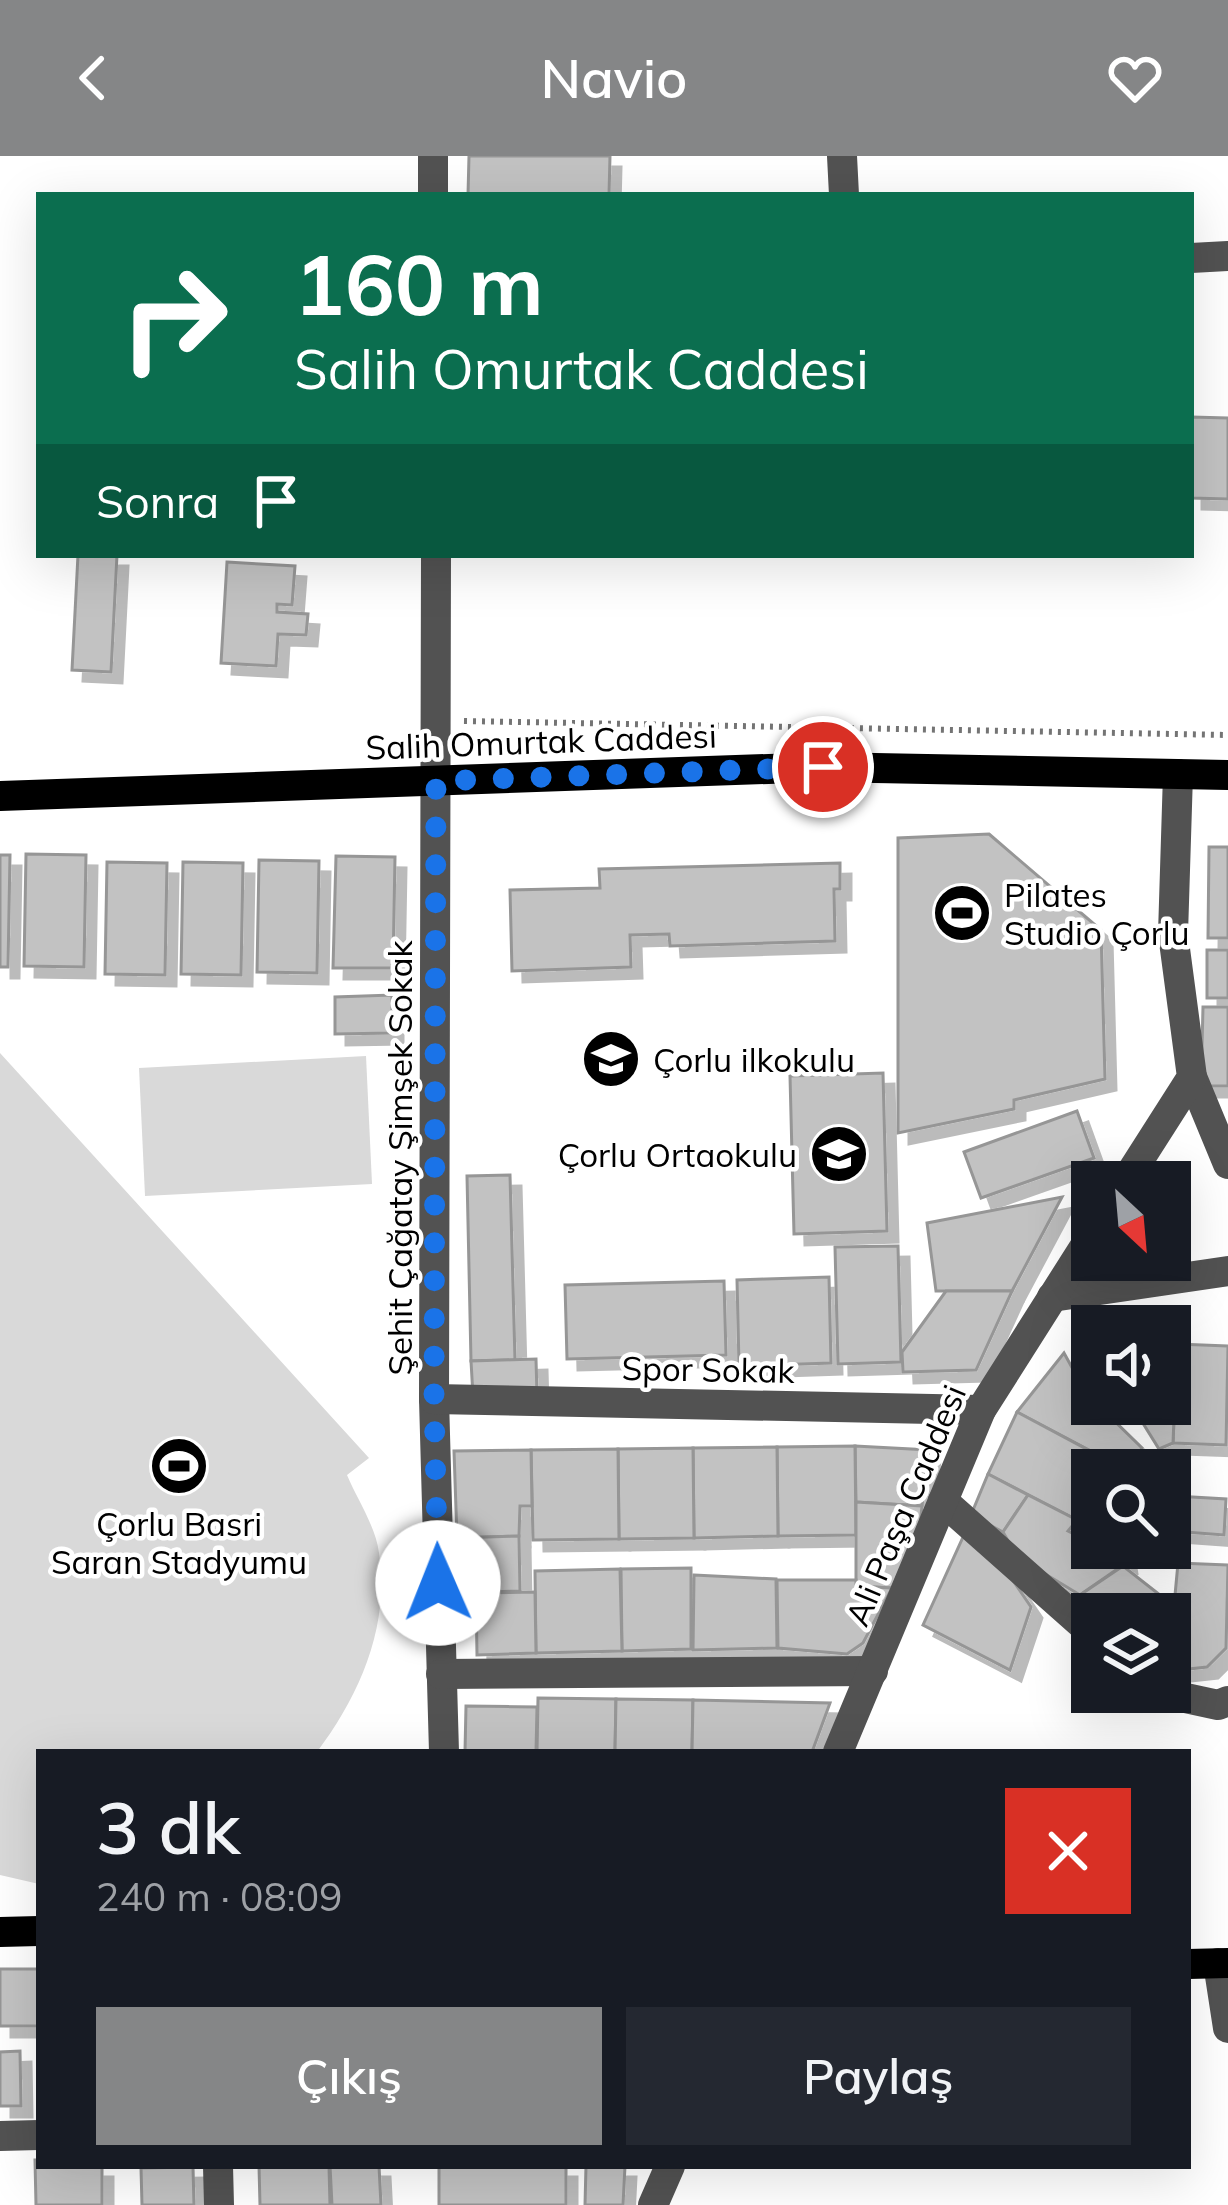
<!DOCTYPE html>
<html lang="tr">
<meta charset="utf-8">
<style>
:root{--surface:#171b24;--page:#242831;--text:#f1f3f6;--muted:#9ea1a6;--accent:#858687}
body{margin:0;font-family:Mulish,sans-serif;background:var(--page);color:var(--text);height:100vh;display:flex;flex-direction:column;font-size:45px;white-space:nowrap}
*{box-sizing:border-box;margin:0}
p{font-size:39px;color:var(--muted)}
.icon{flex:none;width:66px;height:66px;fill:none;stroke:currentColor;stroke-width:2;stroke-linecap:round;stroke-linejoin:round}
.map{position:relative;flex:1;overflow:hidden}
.panel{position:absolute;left:36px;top:1593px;width:1155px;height:420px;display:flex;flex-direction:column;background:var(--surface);border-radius:0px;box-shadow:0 12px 48px #0002}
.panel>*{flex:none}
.banner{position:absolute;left:36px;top:36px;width:1158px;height:366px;border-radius:0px;box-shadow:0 12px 48px #0002;background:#0b6e4f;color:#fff;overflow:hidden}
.needle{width:78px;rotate:154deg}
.fabs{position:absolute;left:1071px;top:1005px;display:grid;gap:24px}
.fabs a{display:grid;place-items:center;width:120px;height:120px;border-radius:0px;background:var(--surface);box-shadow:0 12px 48px #0002;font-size:60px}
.pin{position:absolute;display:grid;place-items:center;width:102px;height:102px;color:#fff;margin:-51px;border:6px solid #fff;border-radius:50%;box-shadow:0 3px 12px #0007}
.me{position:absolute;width:132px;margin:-66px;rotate:359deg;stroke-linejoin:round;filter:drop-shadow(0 0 9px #0008)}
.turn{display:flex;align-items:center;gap:42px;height:252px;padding:0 60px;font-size:54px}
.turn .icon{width:156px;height:156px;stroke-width:2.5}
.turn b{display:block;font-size:84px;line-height:102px}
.then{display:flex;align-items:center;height:114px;padding:0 60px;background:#0003;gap:24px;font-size:45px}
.round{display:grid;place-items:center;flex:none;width:126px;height:126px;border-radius:0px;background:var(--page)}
.summary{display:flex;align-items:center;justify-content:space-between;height:204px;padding:0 60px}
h1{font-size:72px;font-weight:600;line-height:90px}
.button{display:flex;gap:24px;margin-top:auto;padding:24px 60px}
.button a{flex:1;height:138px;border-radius:0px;background:var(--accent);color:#fff;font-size:48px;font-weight:600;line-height:138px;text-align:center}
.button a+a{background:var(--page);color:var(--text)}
header{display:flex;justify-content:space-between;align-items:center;height:156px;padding:0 60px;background:var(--accent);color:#fff;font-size:54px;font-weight:600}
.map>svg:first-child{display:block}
</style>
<header><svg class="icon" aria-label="back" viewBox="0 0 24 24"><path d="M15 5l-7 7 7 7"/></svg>Navio<svg class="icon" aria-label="heart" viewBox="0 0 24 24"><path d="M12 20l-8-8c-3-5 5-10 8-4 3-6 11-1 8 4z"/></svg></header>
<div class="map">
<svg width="1228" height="2049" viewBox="0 0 1228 2049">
<defs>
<filter id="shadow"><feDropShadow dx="11" dy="11" stdDeviation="0" flood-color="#0004"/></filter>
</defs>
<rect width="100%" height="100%" fill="#fff"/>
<g fill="#d9d9d9">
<path d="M0,897L369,1302L347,1319C357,1343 376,1371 379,1397C390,1470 360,1539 317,1596H39V1728L0,1719Z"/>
<path d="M366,900L372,1028L145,1040L139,912Z"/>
</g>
<g fill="#c2c2c2" stroke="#969696" stroke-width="3" filter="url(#shadow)">
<path d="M469,0H610L609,39H468Z"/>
<path d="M1191,261L1228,262V343L1191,342Z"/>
<path d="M78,399H117L111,516L72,514Z"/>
<path d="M227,406L295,410L292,449L277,448V456L308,458L306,479L278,478L276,510L221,507Z"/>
<path d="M989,678L1101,774L1105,923L1014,944V953L898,977V682Z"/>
<path d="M1209,691H1228V782H1208Z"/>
<path d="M26,698L86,699L84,811L24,810Z"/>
<path d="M0,699H10L8,811H0Z"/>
<path d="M336,700L395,701L393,812H333Z"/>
<path d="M259,704L319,705L317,817L257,816Z"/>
<path d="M107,706L167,707L165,819L105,818Z"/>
<path d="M183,706L243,707L241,819L181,818Z"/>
<path d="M840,707V733H834L835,785L670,790L669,778L630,779L631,811L512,815L510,734L600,732L599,713Z"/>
<rect x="1207" y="794" width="21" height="48"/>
<path d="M392,839V877L335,878V841Z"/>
<path d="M1203,851H1228V930H1201Z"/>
<path d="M883,917L887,1075L794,1078L790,920Z"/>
<path d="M1077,955L1094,1002L981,1042L964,996Z"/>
<path d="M510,1019L515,1204L471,1205L467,1020Z"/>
<path d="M1062,1041L1012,1135H936L927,1067Z"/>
<path d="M898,1090L901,1206L838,1208L835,1091Z"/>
<path d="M829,1121L831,1207L739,1210L737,1124Z"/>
<path d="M724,1125L726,1199L567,1203L565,1129Z"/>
<path d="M946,1135H1012L976,1214L903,1216L902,1196Z"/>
<path d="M1177,1188L1228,1190L1226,1289L1173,1287Z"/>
<path d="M1177,1188L1173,1287L1159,1293L1131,1248H1170V1189Z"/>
<path d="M1064,1197L1092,1248H1097L1142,1292L1127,1314L1017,1256Z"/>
<path d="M536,1203L537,1239L473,1240L471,1205Z"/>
<path d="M1017,1256L1118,1310L1116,1314H1092V1353L1083,1367L988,1318Z"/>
<path d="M855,1290L929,1294L922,1350L856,1346Z"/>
<path d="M855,1290L856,1379L778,1380L777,1291Z"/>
<path d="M777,1291L778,1380L694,1382L693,1292Z"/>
<path d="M693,1292L694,1382L619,1383L618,1293Z"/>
<path d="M618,1293L619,1383L533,1384L531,1294Z"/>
<path d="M531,1294L532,1350H520L519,1380L457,1382L454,1295Z"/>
<path d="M988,1318L1028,1339L1003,1376L971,1359Z"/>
<path d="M1028,1339L1077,1364L1068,1375L1092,1387V1392L1124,1395L1126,1407L1080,1439L1042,1416L1011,1390L1003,1376Z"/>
<path d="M1175,1340L1226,1343L1224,1379L1172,1375Z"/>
<path d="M856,1346L922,1350L920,1370L892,1432L856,1430Z"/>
<path d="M964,1379L997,1401L1031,1451L1010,1514L923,1469Z"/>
<path d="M519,1380L520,1435L458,1437L457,1382Z"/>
<path d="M1178,1407L1228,1409L1226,1492L1207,1511L1170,1515V1458H1102L1080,1439L1123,1410L1174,1450Z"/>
<path d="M691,1412V1493L622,1495L621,1413Z"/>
<path d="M620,1413L622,1495L536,1497L535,1415Z"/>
<path d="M694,1419L776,1423L777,1492L693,1494Z"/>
<path d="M777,1424H856V1430L892,1432L863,1487L847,1498L778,1492Z"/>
<path d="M535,1436L536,1497L477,1499L476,1437Z"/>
<path d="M538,1542L616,1543L615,1596H537Z"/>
<path d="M616,1543L693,1544L692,1596H615Z"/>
<path d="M693,1544L830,1547L812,1596H692Z"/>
<path d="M466,1550L537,1551L536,1596H465Z"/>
<rect x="0" y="1813" width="39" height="57"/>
<path d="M20,1895L21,1950H0V1896Z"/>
<path d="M35,2004H39V2010H102V2049H36Z"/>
<path d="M259,2010H329L330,2049H260Z"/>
<path d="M330,2010H379L381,2049H332Z"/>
<rect x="439" y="2010" width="127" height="39"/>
<path d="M586,2010H625L623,2049H585Z"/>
<path d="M193,2011L194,2049H142L141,2012Z"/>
</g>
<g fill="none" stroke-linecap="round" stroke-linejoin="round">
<path stroke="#747474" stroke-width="6" stroke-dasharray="3 6" stroke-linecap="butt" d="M464,565L1228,579"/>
<g stroke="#525252" stroke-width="30">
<path d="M433,0V39"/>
<path d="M842,0L844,39"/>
<path d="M1191,102L1228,100"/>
<path d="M436,399L434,1243L444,1596"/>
<path d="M1192,921L1228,1008"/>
<path d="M1125,1026L1192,921L1173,778L1178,618"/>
<path d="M1052,1141L1228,1115"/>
<path d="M434,1243L981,1254"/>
<path d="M943,1345L1092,1477"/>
<path d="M441,1518L873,1515"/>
<path d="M1158,1536L1218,1549L1228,1545"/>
<path d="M838,1596L981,1254L1092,1079"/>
<path d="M1218,1807L1228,1872"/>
<path d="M0,1980L39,1979"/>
<path d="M218,2010L219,2049"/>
<path d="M653,2049L670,2010"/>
</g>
<g stroke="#000" stroke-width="30">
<path d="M0,640L823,611L1228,619"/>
<path d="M0,1776L39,1775"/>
<path d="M1188,1808L1228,1807"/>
</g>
</g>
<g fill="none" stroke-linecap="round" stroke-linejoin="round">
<path stroke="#1a73e8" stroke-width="21" stroke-dasharray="0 37.8" d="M438,1427L434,1243L436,625L823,611"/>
</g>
<defs>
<g id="stadium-disc" transform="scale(3)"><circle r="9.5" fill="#000" stroke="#fff"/><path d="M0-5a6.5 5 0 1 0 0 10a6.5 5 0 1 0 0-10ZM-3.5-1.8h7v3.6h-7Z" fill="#fff"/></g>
<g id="school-disc" transform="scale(3)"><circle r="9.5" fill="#000" stroke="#fff"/><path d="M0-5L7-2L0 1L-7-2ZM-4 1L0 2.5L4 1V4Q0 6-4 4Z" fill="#fff"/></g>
</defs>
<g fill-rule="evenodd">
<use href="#stadium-disc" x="962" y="757"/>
<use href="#school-disc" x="611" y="903"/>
<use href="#school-disc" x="839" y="998"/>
<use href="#stadium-disc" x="179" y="1310"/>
</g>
<g text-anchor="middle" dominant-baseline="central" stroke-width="9" stroke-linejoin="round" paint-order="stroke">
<g font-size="33" fill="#000" stroke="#fff">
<text transform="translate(541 585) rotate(-2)">Salih Omurtak Caddesi</text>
<text transform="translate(399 1002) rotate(-90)">Şehit Çağatay Şimşek Sokak</text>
<text transform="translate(708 1213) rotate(1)">Spor Sokak</text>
<text transform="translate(905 1349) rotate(-67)">Ali Paşa Caddesi</text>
</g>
<g font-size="33" fill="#000" stroke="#fff" text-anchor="start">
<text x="1004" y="738">Pilates<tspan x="1004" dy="38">Studio Çorlu</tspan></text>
<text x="653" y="903">Çorlu ilkokulu</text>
<text x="797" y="998" text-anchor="end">Çorlu Ortaokulu</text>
<text x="179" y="1367" text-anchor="middle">Çorlu Basri<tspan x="179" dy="38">Saran Stadyumu</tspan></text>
</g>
</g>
</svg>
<div class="fabs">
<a><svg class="needle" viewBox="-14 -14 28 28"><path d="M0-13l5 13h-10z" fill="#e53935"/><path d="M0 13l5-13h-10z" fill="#9ea1a6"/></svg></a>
<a><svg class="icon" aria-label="sound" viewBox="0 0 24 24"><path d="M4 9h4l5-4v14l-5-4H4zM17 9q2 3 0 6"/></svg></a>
<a><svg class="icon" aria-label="search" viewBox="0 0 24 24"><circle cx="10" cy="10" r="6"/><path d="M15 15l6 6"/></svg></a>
<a><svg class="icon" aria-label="layers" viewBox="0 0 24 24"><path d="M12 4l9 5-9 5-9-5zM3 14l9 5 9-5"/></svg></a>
</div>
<div class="pin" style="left:823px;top:611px;background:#d93025"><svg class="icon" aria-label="arrive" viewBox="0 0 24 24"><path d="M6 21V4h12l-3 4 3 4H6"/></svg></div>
<svg class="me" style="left:438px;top:1427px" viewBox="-20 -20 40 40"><circle r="19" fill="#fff"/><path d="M0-13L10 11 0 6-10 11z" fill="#1a73e8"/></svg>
<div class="banner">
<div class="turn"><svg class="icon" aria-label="right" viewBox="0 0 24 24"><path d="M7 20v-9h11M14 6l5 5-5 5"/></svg><div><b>160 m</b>Salih Omurtak Caddesi</div></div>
<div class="then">Sonra<svg class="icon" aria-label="arrive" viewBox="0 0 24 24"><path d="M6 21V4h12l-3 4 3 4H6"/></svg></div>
</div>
<section class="panel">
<div class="summary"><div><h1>3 dk</h1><p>240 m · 08:09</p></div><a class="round" style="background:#d93025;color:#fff"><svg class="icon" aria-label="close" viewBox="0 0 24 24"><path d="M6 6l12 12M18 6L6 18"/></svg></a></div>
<div class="button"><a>Çıkış</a><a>Paylaş</a></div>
</section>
</div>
